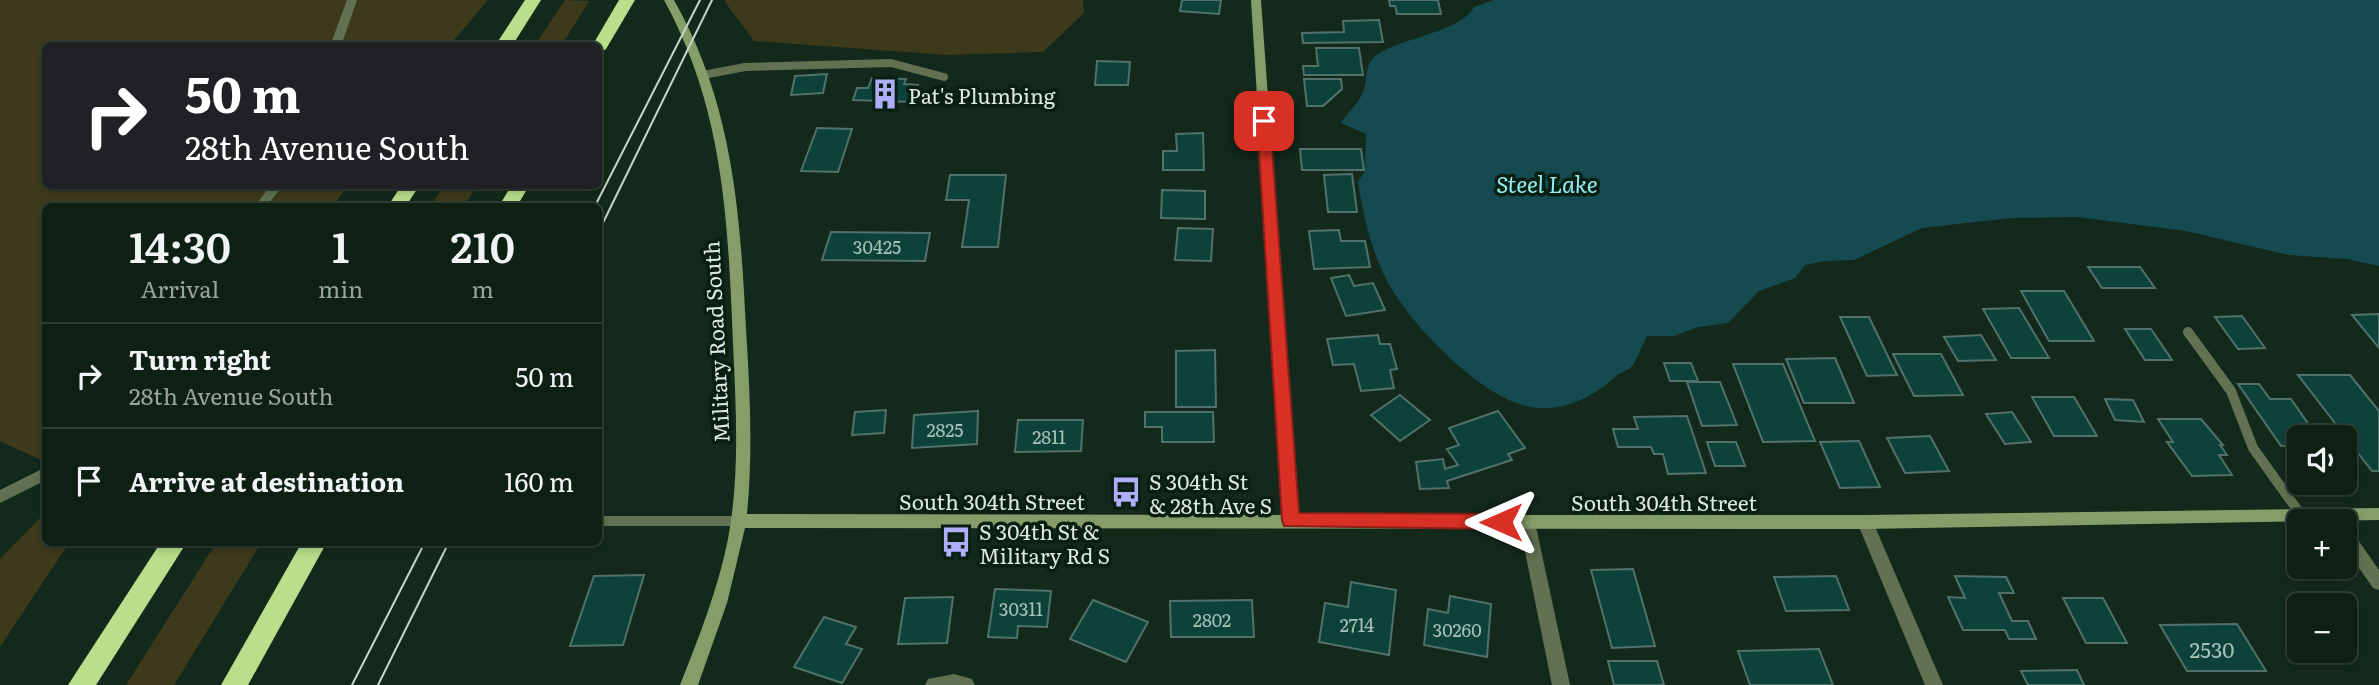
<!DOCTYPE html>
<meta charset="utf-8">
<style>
:root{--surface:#0e1f14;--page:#17271d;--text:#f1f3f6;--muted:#9ba2a0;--line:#2e3d34}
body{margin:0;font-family:Literata,serif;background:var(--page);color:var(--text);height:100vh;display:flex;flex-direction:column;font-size:26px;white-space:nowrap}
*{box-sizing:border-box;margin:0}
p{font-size:23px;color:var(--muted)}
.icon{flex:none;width:38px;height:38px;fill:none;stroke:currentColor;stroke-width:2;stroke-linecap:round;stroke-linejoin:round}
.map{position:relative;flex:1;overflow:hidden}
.panel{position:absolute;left:42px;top:203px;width:560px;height:343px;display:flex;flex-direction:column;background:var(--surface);border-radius:10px;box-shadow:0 4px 10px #0003,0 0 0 2px var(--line)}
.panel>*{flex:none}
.top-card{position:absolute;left:42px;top:42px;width:560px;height:147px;border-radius:10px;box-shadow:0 4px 10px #0003,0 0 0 2px var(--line);background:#202124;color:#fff;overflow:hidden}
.controls{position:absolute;left:2287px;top:425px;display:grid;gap:14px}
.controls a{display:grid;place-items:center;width:70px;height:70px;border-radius:10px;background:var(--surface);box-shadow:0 4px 10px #0003,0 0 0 2px var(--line);font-size:35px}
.pin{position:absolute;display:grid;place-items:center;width:60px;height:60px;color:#fff;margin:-30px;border-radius:14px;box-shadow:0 4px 10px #0006}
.me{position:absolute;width:77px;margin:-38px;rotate:270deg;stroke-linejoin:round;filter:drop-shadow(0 0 5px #0008)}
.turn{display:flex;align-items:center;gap:24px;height:147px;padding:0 28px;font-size:32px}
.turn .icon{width:91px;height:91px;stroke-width:2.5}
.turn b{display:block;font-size:49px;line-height:60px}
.eta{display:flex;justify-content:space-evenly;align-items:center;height:119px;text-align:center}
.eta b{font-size:42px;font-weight:600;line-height:49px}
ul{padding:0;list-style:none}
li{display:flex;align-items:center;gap:21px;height:105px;padding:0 28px;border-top:2px solid var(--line)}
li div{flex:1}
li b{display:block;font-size:26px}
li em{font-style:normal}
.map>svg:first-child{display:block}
</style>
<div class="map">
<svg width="2379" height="685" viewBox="0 0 2379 685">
<rect width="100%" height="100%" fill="#13291b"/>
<g fill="#3d3a1b">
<path d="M0,0H488L450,45L46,46V186H347L334,206H46L45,462L0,441Z"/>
<path d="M565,0L589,1L562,45H535Z"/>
<path d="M726,0H1083L1084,13L1043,52L946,55L754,41L725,2Z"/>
<path d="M444,186H477L464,206H430Z"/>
<path d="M45,513L46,542L69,543L0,647V559Z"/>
<path d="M216,543H261L174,685H126Z"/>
</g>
<path fill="#144a50" d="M1494,0H2379V266L2347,259L2288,255L2186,231L2077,217L2011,218L1922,228L1854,260L1824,261L1805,265L1795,278L1759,291L1728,323L1698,327L1674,336H1647C1642,345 1638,357 1633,365C1629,371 1620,372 1615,377C1590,400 1557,415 1522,405C1475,391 1409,323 1386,279C1371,249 1363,215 1358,182L1365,171L1366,134L1341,123C1347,113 1359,103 1363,92C1369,77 1363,64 1378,54C1402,38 1462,31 1474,7Z"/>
<g fill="#0d423a" stroke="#51716a" stroke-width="2">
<path d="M1182,0H1221L1219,14L1180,11Z"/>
<path d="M1389,0H1438L1441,14H1397L1395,6H1390Z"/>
<path d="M1379,20L1383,42L1303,43L1302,33L1344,32L1343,21Z"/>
<path d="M1316,48H1359L1363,75H1304L1303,66H1318Z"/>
<path d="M1097,61L1130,62L1128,85H1095Z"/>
<path d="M827,74L823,93L791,95L795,76Z"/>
<path d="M872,78L906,79L904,84L918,85L913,102L853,100L857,88H868Z"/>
<path d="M1304,79H1341L1342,89L1323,106H1307Z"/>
<path d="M817,128L852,129L838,172L801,171Z"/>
<path d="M1203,133L1204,170H1163V151H1177L1176,134Z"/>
<path d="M1300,149H1361L1364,170H1302Z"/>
<path d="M1352,174L1357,212H1328L1324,175Z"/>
<path d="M950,175H1006L998,247H962L969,200H946Z"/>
<path d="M1162,190L1205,191V219L1161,218Z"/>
<path d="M1178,228L1213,229L1211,261L1175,260Z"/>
<path d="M1339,230L1341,241H1365L1370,267L1314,269L1309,231Z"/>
<path d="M831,232L930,233L925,261L822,260Z"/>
<path d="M2088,267H2140L2155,288H2102Z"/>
<path d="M1349,275L1354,286L1373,283L1385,310L1346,316L1331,278Z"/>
<path d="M2021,291H2064L2094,341H2049Z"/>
<path d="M2019,308L2049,358H2011L1983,309Z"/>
<path d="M2379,314V348L2352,315Z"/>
<path d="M2242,316L2265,348L2238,349L2215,317Z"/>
<path d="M1840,317H1869L1897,375L1867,376Z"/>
<path d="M2125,329H2151L2172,360H2145Z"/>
<path d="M1378,335L1380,344H1390L1397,369L1390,370L1394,388L1361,391L1354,364L1333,365L1327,339Z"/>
<path d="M1981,335L1996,360L1958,361L1944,337Z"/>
<path d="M1215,350L1216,407H1176V351Z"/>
<path d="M1893,354H1941L1963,395L1914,396Z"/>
<path d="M1835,358L1854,403H1804L1786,359Z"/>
<path d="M1664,363H1691L1698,381H1670Z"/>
<path d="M1733,364H1783L1815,441L1763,442Z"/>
<path d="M2298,375H2350L2379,411V471H2372Z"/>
<path d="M1687,382H1720L1737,425L1702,426Z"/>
<path d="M2238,384H2259L2270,399H2291L2318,438H2300V446H2281Z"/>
<path d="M1400,395L1430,420L1400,441L1371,415Z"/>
<path d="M2032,397H2074L2097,436H2054Z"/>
<path d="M2105,399L2133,400L2144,422L2115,420Z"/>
<path d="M886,410L884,433L852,435L855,412Z"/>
<path d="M978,411L977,444L912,448L914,415Z"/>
<path d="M1498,411L1525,448L1508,454L1512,460L1447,481L1449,488L1420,489L1416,462L1443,459L1445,469L1458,465L1447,449L1459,445L1449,428Z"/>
<path d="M1145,412H1213L1214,442H1162V427H1145Z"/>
<path d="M2012,412L2031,442L2005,444L1986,414Z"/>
<path d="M1687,416L1706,473L1668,474L1663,454H1654L1651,447H1618L1613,429H1638L1634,417Z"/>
<path d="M2158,419H2201L2223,445H2220L2227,455H2219L2232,475L2192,476L2167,442H2173Z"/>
<path d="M1018,420H1083L1081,451L1015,452Z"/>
<path d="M1930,436L1949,471L1905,473L1887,438Z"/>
<path d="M1859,441L1880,487L1840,488L1820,442Z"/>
<path d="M1707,442H1736L1745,466H1715Z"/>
<path d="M1633,569L1655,646L1612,648L1591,570Z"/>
<path d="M644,575L623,645L570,646L594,576Z"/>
<path d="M1836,576L1849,610L1786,611L1774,577Z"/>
<path d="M1955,576L2006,577L2014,593H1999L2012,621H2028L2036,639H2009L2005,630H1963L1948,597L1965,598Z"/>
<path d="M1351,582L1396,590L1389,655L1319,642L1325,603L1348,607Z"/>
<path d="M995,589L1051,591L1047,627L1018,626L1017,638L988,637Z"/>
<path d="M1450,596L1491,604L1487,657L1424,645L1428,609L1448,613Z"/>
<path d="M953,597L947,643L898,644L905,598Z"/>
<path d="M2063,598H2103L2127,643H2086Z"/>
<path d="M1093,600L1148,622L1126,662L1070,639Z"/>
<path d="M1252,600L1254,637H1171L1170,601Z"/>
<path d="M824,617L856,627L846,644L862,649L842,683L794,667Z"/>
<path d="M2237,624L2266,671H2187L2160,625Z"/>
<path d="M1819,649L1833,685H1750L1738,651Z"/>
<path d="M1608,661H1657L1664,685H1614Z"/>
<path d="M2077,670L2084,685H2028L2021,671Z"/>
</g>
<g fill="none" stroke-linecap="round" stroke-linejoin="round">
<path stroke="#617151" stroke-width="8" d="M703,75L745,67L891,63L944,77"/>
<g stroke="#617151" stroke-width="10">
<path d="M2188,332L2231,391L2253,448L2301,515"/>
<path d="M598,521H738"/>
</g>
<g fill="#617151" fill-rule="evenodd">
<path d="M347,0H357L341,46H330Z"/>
<path d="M270,186H282L267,206H255Z"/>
<path d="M46,467V480L0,503V490Z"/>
<path d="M1527,515L1533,517L1535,522L1570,685H1552L1519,522L1521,517Z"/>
<path d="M1865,515L1871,517L1873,522L1943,685H1925L1857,522L1859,517Z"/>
<path d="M2345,528L2351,530L2379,570V590L2373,588L2345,548Z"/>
<path d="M954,674L972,679L975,685H925L928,679Z"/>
</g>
<path fill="#849d69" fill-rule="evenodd" d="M664,0H674C733,105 740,211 746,329C750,391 753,452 747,514L1283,515L1251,0H1261L1298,515H1865L2379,508V520L1865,529L745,528L727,603L698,685H680C699,637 718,589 728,539C740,476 736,408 733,344C728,222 724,110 664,0Z"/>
<g fill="#b8df8c" fill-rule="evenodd">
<path d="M525,0H541L512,46H495Z"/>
<path d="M619,0H635L606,49L598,54V46H592Z"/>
<path d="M401,186H419L406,206H388Z"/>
<path d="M511,186H529L517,206H499Z"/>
<path d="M161,542H187L96,685H68Z"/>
<path d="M302,542H327L248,685H221Z"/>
</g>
<g stroke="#c6d5cb" stroke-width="2">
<path d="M595,206L700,0"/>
<path d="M598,233L712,0"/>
<path d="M352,685L425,542"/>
<path d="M378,685L449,542"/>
</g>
</g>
<path fill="#d93025" stroke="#8d1f18" stroke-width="2" d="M1264,117L1270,121L1299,513L1501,514L1507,516L1510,522L1507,527L1501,529L1284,526L1282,520L1257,121Z"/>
<defs>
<g id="building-bare" transform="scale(2.415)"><path d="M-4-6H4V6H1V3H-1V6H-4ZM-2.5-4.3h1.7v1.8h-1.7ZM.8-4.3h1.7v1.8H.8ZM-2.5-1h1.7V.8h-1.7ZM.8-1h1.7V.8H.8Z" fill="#aeaefb" stroke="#091f12" stroke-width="2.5" paint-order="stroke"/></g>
<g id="bus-bare" transform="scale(2.415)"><path d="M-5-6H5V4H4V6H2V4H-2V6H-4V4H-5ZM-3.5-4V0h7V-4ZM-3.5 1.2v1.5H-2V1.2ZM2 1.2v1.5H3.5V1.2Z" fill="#aeaefb" stroke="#091f12" stroke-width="2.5" paint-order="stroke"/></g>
</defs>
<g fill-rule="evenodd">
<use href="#building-bare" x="885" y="94"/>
<use href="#bus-bare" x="1126" y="492"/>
<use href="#bus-bare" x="956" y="542"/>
</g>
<g text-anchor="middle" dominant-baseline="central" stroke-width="7" stroke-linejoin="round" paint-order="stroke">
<g font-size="18" fill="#a8c0b6">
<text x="877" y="246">30425</text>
<text x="945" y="429">2825</text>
<text x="1049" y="436">2811</text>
<text x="1021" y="608">30311</text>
<text x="1212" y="619">2802</text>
<text x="1357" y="624">2714</text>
<text x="1457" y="629">30260</text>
</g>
<g font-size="21" fill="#dceae0" stroke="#091f12" text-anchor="start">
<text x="908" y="94">Pat's Plumbing</text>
<text x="1149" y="480">S 304th St<tspan x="1149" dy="24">&amp; 28th Ave S</tspan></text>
<text x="979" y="530">S 304th St &amp;<tspan x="979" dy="24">Military Rd S</tspan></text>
</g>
<g font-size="21" fill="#dceae0" stroke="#091f12">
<text transform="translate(715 342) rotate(-93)">Military Road South</text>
<text x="992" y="500">South 304th Street</text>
<text x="1664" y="501">South 304th Street</text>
</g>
<g font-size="21" fill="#a8c0b6">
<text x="2212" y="648">2530</text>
</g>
<g font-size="23" font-style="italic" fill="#93ebf6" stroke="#091f12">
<text x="1547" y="183">Steel Lake</text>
</g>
</g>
</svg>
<div class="controls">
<a><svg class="icon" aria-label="sound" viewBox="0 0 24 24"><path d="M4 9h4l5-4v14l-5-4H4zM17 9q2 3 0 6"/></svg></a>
<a>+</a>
<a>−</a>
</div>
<div class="pin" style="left:1264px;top:121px;background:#d93025"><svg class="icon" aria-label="arrive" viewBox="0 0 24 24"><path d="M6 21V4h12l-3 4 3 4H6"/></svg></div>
<svg class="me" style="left:1501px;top:522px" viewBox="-20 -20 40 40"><path d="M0-17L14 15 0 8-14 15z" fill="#d93025" stroke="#fff" stroke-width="4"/></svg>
<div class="top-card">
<div class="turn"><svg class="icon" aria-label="right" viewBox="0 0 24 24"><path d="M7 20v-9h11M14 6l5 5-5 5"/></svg><div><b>50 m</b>28th Avenue South</div></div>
</div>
<section class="panel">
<div class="eta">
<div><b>14:30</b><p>Arrival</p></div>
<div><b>1</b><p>min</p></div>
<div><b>210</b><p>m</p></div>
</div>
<ul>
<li><svg class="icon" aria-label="right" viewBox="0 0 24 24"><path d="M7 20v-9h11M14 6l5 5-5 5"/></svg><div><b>Turn right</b><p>28th Avenue South</p></div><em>50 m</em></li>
<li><svg class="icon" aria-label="arrive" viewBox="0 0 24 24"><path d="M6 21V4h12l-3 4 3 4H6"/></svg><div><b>Arrive at destination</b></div><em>160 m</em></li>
</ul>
</section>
</div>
